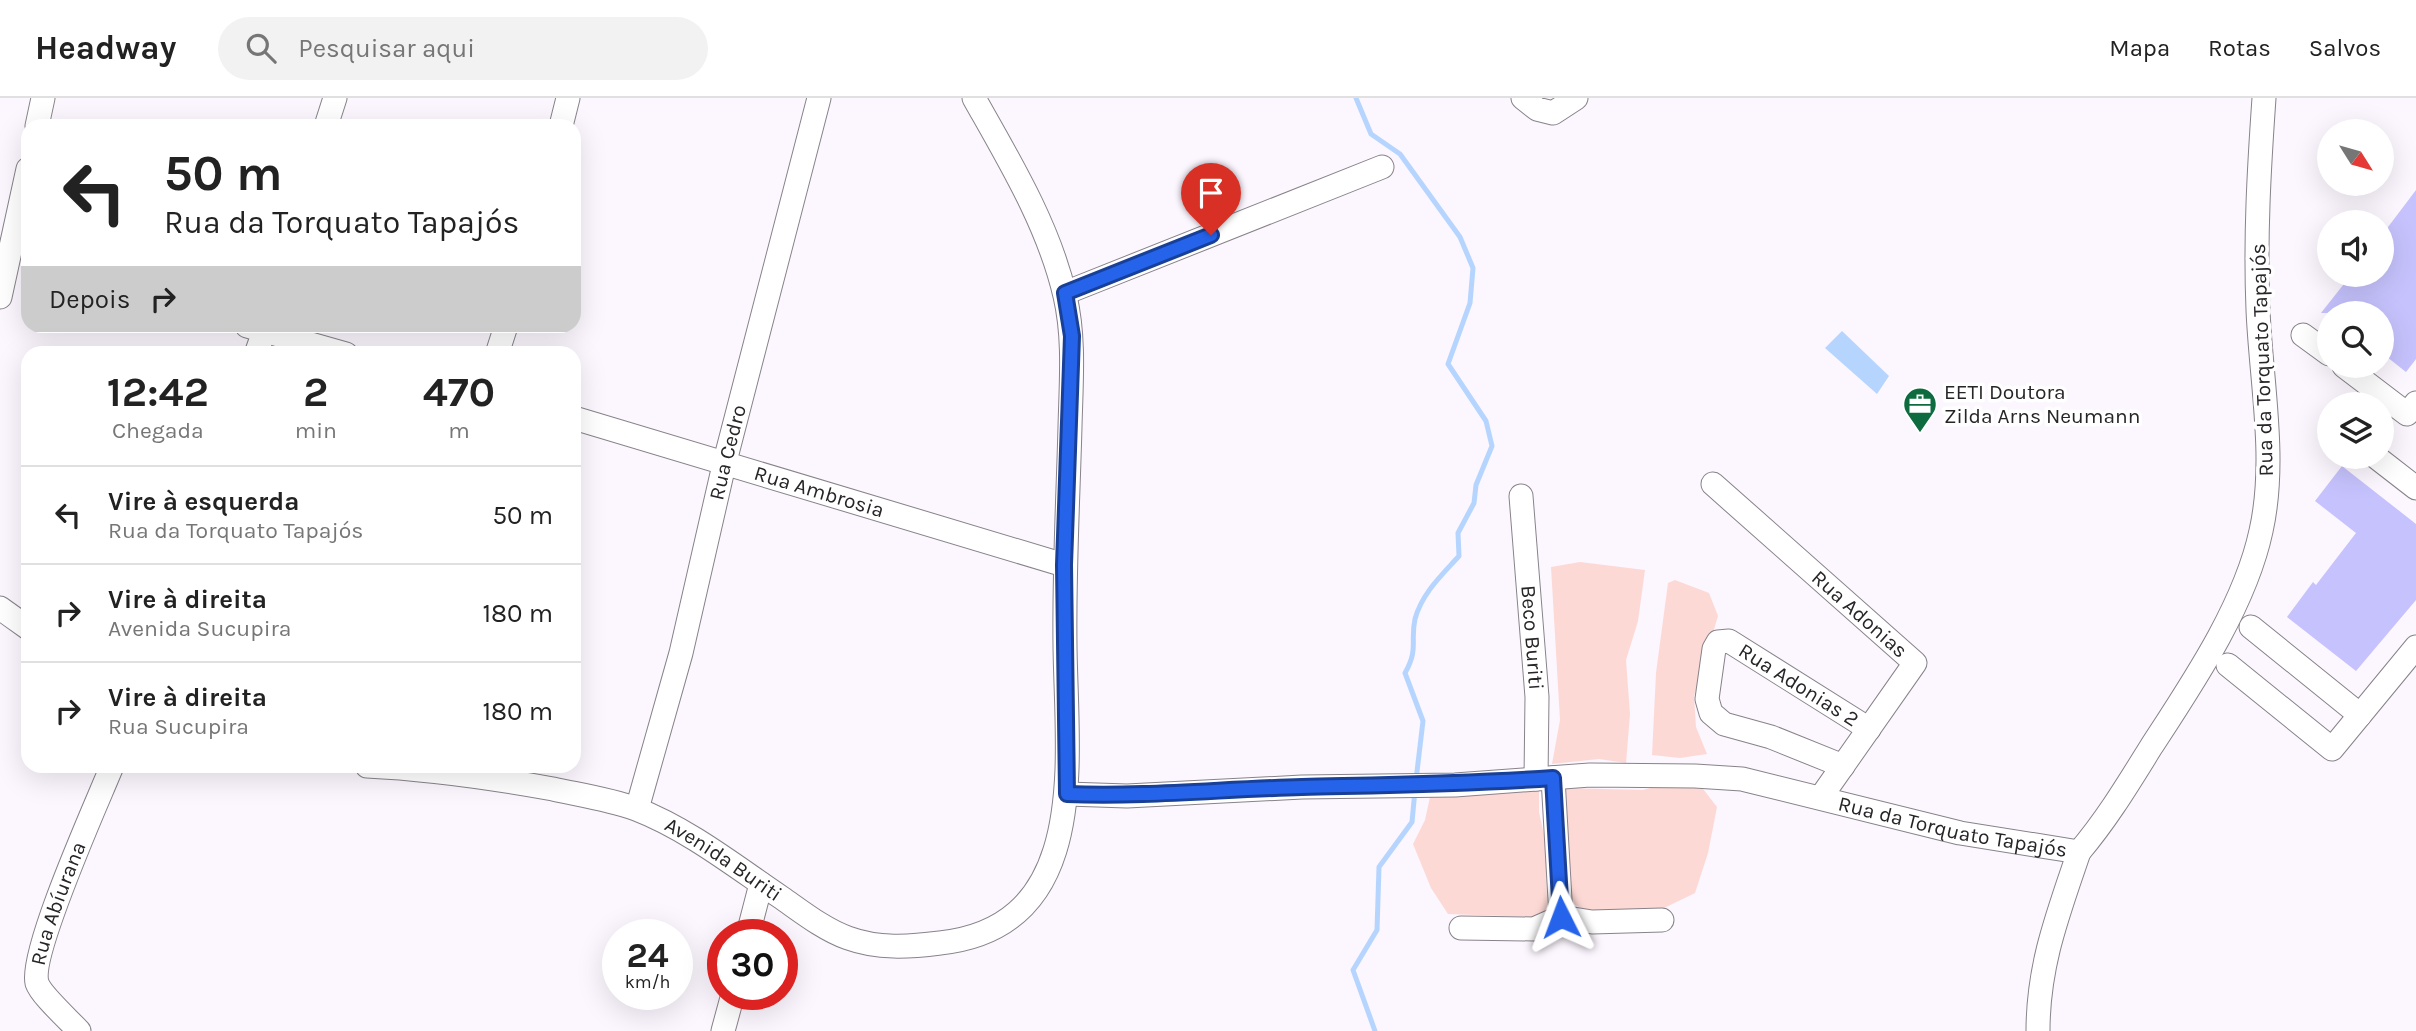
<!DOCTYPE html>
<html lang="pt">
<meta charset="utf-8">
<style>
:root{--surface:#fff;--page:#f2f2f2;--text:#222;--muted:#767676;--line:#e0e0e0}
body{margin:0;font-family:Karla,sans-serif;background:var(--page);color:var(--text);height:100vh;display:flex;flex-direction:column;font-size:26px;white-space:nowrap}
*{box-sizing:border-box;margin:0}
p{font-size:23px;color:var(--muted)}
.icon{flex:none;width:38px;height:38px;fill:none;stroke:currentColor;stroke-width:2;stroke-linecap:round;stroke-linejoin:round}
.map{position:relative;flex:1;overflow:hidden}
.side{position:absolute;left:21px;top:248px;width:560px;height:427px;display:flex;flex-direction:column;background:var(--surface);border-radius:21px;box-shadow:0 7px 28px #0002}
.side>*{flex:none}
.top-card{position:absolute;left:21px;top:21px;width:560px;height:214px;border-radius:21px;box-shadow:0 7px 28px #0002;background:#fff;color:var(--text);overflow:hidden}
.needle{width:46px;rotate:127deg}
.fabs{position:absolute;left:2317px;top:21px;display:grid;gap:14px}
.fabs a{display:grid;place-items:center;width:77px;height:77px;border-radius:50%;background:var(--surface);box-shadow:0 7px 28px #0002;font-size:35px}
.speed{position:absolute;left:602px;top:821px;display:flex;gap:14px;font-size:35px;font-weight:700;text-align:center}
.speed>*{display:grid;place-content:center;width:91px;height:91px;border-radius:50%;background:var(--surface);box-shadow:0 7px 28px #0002;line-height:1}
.speed small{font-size:18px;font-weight:400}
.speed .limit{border:10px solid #d22;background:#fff;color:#111}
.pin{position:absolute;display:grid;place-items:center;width:60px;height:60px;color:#fff;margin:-72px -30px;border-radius:50% 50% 50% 0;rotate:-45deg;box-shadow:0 0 7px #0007}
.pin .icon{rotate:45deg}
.me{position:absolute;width:77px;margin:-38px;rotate:357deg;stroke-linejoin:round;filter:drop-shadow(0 0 5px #0008)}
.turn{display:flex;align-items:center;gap:24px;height:147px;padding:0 28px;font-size:32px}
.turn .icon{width:91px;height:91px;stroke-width:2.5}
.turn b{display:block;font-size:49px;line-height:60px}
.then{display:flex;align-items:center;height:66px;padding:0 28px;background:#0003;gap:14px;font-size:26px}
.eta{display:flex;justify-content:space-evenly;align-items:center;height:119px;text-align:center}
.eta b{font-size:42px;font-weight:700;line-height:49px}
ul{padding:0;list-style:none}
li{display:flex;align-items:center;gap:21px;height:98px;padding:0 28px;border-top:2px solid var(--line)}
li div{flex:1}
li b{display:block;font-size:26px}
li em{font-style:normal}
header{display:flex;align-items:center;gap:42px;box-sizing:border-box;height:98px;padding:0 35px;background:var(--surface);border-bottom:2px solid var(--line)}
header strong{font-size:33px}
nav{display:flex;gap:38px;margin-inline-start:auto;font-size:24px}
.search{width:490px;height:63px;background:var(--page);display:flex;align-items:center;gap:18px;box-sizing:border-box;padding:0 24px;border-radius:38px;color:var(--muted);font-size:26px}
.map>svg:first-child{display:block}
</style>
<header>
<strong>Headway</strong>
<div class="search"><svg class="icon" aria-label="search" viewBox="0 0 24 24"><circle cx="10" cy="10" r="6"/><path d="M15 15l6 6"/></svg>Pesquisar aqui</div>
<nav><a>Mapa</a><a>Rotas</a><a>Salvos</a></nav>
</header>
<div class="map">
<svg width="2416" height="933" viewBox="0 0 2416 933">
<rect width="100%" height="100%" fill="#fcf6fe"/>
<g fill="#fdd9d5">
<path d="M1580,464L1645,472L1638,523L1626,562L1630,616L1626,665L1599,661L1552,666L1560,622L1551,469Z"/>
<path d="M1675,482L1709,495L1718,518L1694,598L1696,629L1707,656L1680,660L1652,657L1656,575L1668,485Z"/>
<path d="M1666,686L1703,691L1717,709L1708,755L1695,795L1662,811L1590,814L1571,805L1566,690L1643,692Z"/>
<path d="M1539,693V714L1546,746L1547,813L1534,819L1448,816L1431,790L1413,746L1425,722L1430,699Z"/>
</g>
<path fill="#b6d5fe" d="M1842,233L1889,278L1877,296L1825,250Z"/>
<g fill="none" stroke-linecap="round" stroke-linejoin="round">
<g stroke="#b6d5fe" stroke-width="5">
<path d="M1356,0L1371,36L1400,56L1460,139L1473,170L1470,205L1448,266L1486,323L1492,348L1476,387L1474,405L1458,435L1459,458C1442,477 1422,495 1415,521C1410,544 1419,550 1405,575L1423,623L1416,682"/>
<path d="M1375,933L1353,872L1377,832L1379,769L1412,724L1415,692"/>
</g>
</g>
<g fill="#c6c2fd">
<path d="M2416,92V261L2406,274L2382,255V215H2321L2351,177H2382V137Z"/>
<path d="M2342,368L2416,426V502L2356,573L2287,519L2313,484L2316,487L2356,435L2315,403Z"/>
</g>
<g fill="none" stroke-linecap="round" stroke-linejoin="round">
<g stroke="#888289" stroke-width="25">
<g id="minor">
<path d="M1523,0L1537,11L1553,15L1576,0"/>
<path d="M37,28L43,0"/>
<path d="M326,28L335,0"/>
<path d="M561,28L568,0"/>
<path d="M1065,195L1382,69"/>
<path d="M0,199L28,71"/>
<path d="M247,228L346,256"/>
<path d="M2303,237L2329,256"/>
<path d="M256,256L266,228"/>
<path d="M497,256L506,228"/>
<path d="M2344,268L2407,316L2416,305"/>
<path id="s1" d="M574,320L1064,467"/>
<path d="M2376,359L2416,390"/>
<path id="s2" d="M1713,386L1915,565L1821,699"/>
<path id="s3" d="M1521,398L1537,599L1536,681"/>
<path d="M0,510L28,530"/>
<path d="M2251,529L2360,617"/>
<path d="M2228,567L2332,651L2416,549"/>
<path id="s4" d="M367,668C430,671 492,680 553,691C580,697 609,701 636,711C688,731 736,769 782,800C802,814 825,832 848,840C878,851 909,849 940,845C1093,829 1066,658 1065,547C1064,474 1068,402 1070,329C1071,285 1075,241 1065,198C1049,128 1009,62 974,0"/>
<path id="s5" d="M1843,668L1771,639L1724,626L1711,615L1707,601L1714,551L1718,544L1729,543L1869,631"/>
<path d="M1553,680L1561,819"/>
<path id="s6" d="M1067,696L1127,698L1302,689L1455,687L1590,677L1695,678L1742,681L1960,735L2079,754C2107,721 2128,686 2151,649C2192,586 2245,508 2261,433C2277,362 2261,284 2258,212C2255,141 2259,71 2264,0"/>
<path id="s7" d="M637,711L681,555L724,367L819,0"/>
<path d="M1461,830L1534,831L1561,819L1592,824L1662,822"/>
<path d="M748,836L761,786"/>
<path id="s8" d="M79,933C69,922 41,897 37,885C29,855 97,705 112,668"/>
<path d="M723,933L733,896"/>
<path d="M2038,933C2038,867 2058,816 2079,754"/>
</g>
</g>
<use href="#minor" stroke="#fff" stroke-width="23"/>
</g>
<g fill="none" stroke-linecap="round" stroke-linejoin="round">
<g stroke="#184099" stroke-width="18">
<path id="route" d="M1211,137L1065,195L1072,238L1064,467L1067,696C1146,699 1223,691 1302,689C1386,687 1469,686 1553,680L1561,819"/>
</g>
<use href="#route" stroke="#2563eb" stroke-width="12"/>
</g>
<defs>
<g id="office-pin" transform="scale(1.75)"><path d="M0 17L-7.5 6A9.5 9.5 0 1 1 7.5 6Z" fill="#0e6b3f" stroke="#fff"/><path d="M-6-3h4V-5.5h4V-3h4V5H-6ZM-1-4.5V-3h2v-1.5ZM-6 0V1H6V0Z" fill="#fff"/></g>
</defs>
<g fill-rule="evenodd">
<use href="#office-pin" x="1920" y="306"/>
</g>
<g text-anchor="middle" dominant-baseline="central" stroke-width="7" stroke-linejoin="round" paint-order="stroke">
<g font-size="21" fill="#272527" stroke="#fff">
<text transform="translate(2262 262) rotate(-92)">Rua da Torquato Tapajós</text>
<text stroke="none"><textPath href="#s7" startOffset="368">Rua Cedro</textPath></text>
<text stroke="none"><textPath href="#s1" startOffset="256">Rua Ambrosia</textPath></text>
<text stroke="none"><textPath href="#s2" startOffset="196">Rua Adonias</textPath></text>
<text stroke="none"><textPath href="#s3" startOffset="142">Beco Buriti</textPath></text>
<text stroke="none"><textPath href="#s5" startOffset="310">Rua Adonias 2</textPath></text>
<text stroke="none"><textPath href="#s6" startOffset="892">Rua da Torquato Tapajós</textPath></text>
<text stroke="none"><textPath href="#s4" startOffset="374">Avenida Buriti</textPath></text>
<text stroke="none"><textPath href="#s8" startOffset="147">Rua Abíurana</textPath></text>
</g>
<g font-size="21" fill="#272527" stroke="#fff" text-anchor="start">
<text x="1944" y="294">EETI Doutora<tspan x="1944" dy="24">Zilda Arns Neumann</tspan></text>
</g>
</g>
</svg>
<div class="fabs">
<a><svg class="needle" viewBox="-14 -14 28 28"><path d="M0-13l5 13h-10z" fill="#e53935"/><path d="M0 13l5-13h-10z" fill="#767676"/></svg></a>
<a><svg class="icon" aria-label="sound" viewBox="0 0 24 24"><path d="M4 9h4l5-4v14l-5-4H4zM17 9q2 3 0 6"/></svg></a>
<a><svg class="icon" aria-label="search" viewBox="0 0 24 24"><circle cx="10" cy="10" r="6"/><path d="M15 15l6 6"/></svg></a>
<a><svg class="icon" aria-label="layers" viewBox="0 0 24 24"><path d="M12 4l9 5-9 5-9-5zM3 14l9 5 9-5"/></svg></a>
</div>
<div class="speed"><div>24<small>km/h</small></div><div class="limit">30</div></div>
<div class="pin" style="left:1211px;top:137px;background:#d93025"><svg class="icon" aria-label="arrive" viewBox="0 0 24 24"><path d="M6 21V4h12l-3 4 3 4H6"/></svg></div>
<svg class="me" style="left:1561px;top:819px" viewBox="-20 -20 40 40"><path d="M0-17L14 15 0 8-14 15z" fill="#2563eb" stroke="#fff" stroke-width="4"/></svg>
<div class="top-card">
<div class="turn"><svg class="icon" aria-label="left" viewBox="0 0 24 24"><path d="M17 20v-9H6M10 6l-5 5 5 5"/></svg><div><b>50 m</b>Rua da Torquato Tapajós</div></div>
<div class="then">Depois<svg class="icon" aria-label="right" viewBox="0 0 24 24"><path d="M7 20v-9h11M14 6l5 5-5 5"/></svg></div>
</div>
<section class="side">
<div class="eta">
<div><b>12:42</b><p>Chegada</p></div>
<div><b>2</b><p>min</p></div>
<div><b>470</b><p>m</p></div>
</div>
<ul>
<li><svg class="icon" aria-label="left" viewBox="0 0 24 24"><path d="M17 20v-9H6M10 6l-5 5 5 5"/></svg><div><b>Vire à esquerda</b><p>Rua da Torquato Tapajós</p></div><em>50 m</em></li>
<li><svg class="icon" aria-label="right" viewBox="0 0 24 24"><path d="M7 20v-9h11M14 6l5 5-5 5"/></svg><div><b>Vire à direita</b><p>Avenida Sucupira</p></div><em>180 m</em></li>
<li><svg class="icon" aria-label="right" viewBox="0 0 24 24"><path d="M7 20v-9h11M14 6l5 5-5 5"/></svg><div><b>Vire à direita</b><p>Rua Sucupira</p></div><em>180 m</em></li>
</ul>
</section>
</div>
